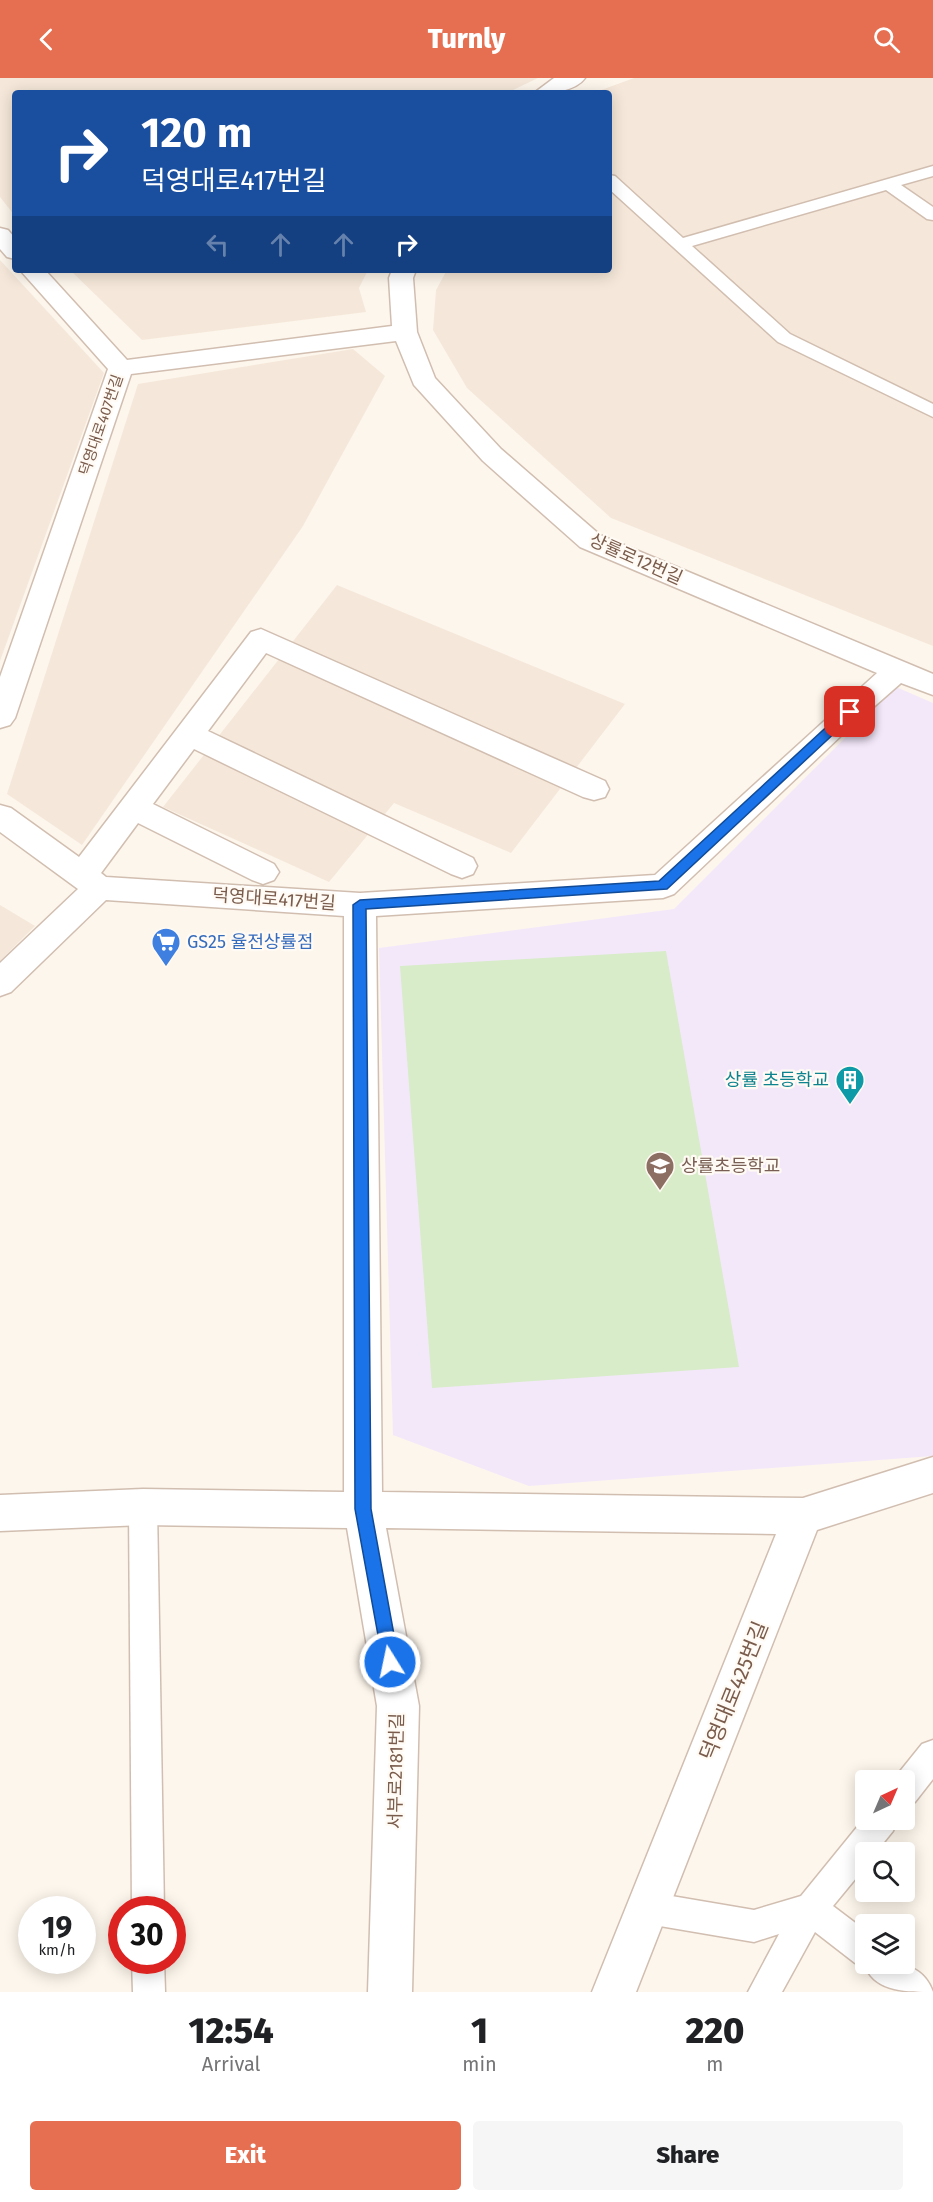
<!DOCTYPE html>
<meta charset="utf-8">
<style>
:root{--surface:#fff;--page:#f6f6f6;--text:#202124;--muted:#757577;--accent:#e76f51}
body{margin:0;font-family:"Fira Sans","Noto Sans KR",sans-serif;background:var(--page);color:var(--text);height:100vh;display:flex;flex-direction:column;font-size:22px;white-space:nowrap}
*{box-sizing:border-box;margin:0}
p{font-size:20px;color:var(--muted)}
.icon{flex:none;width:33px;height:33px;fill:none;stroke:currentColor;stroke-width:2;stroke-linecap:round;stroke-linejoin:round}
.map{position:relative;height:1914px;overflow:hidden}
.side{display:flex;flex-direction:column;background:var(--surface);flex:1}
.side>*{flex:none}
.guide{position:absolute;left:12px;top:12px;width:600px;height:183px;border-radius:6px;box-shadow:0 3px 15px #0003;background:#1a4fa0;color:#fff;overflow:hidden}
.needle{width:39px;rotate:44deg}
.fabs{position:absolute;left:855px;top:1692px;display:grid;gap:12px}
.fabs a{display:grid;place-items:center;width:60px;height:60px;border-radius:6px;background:var(--surface);box-shadow:0 3px 15px #0003;font-size:30px}
.speed{position:absolute;left:18px;top:1818px;display:flex;gap:12px;font-size:30px;font-weight:700;text-align:center}
.speed>*{display:grid;place-content:center;width:78px;height:78px;border-radius:50%;background:var(--surface);box-shadow:0 3px 15px #0003;line-height:1}
.speed small{font-size:15px;font-weight:400}
.speed .limit{border:9px solid #d22;background:#fff;color:#111}
.pin{position:absolute;display:grid;place-items:center;width:51px;height:51px;color:#fff;margin:-26px;border-radius:12px;box-shadow:0 3px 9px #0006}
.me{position:absolute;width:66px;margin:-33px;rotate:350deg;stroke-linejoin:round;filter:drop-shadow(0 0 4px #0008)}
.turn{display:flex;align-items:center;gap:21px;height:126px;padding:0 30px;font-size:27px}
.turn .icon{width:78px;height:78px;stroke-width:2.5}
.turn b{display:block;font-size:42px;line-height:51px}
.lanes{display:flex;align-items:center;height:57px;padding:0 30px;background:#0003;justify-content:center;gap:30px;direction:ltr}
.lanes .off{opacity:.35}
.eta{display:flex;justify-content:space-evenly;align-items:center;height:102px;text-align:center}
.eta b{font-size:36px;font-weight:800;line-height:42px}
.button{display:flex;gap:12px;margin-top:auto;padding:12px 30px}
.button a{flex:1;height:69px;border-radius:6px;background:var(--accent);color:#fff;font-size:24px;font-weight:800;line-height:69px;text-align:center}
.button a+a{background:var(--page);color:var(--text)}
header{display:flex;justify-content:space-between;align-items:center;height:78px;padding:0 30px;background:var(--accent);color:#fff;font-size:27px;font-weight:800}
.map>svg:first-child{display:block}
</style>
<header><svg class="icon" aria-label="back" viewBox="0 0 24 24"><path d="M15 5l-7 7 7 7"/></svg>Turnly<svg class="icon" aria-label="search" viewBox="0 0 24 24"><circle cx="10" cy="10" r="6"/><path d="M15 15l6 6"/></svg></header>
<div class="map">
<svg width="933" height="1914" viewBox="0 0 933 1914">
<rect width="100%" height="100%" fill="#fdf6ec"/>
<g fill="#f5e8da">
<path d="M0,0H538L507,15H15V138L0,119Z"/>
<path d="M634,0H933V568L611,440L467,310L433,252L436,212L447,192H609V15H593Z"/>
<path d="M0,182L104,295L0,583Z"/>
<path d="M70,192H368L359,210L366,234L142,262Z"/>
<path d="M353,271L385,298L303,448L82,767L7,716L138,306Z"/>
<path d="M337,507L625,626L511,775L394,725L329,804L163,729Z"/>
<path d="M0,827L35,848L0,883Z"/>
</g>
<path fill="#f3e8fa" d="M896,609L933,625V1378L529,1408L393,1357L379,870L674,831Z"/>
<path fill="#d8ecc9" d="M666,873L739,1289L432,1310L400,888Z"/>
<g fill="none" stroke-linecap="round" stroke-linejoin="round">
<g stroke="#d1beb0" stroke-width="3">
<g id="service">
<path d="M933,88V98L901,107L933,129V142L927,141L886,112L692,168L790,256L933,326V339L778,264L609,111V97L615,98L683,160Z"/>
<path d="M143,1416L153,1420L157,1429L164,1832H132L129,1429L133,1420Z"/>
<path d="M933,1662V1701L915,1724L904,1728V1702H893L922,1666Z"/>
<path d="M866,1738V1742H897L893,1753L876,1774H866V1788L833,1828L866,1853V1886C894,1886 921,1882 933,1914C908,1914 877,1914 866,1890L855,1885L815,1854L782,1914H748L779,1856L754,1864L648,1846L637,1841L632,1830L637,1819L648,1814L754,1832L801,1818Z"/>
<path d="M132,1882H164L165,1914H133Z"/>
</g>
</g>
<g stroke="#d1beb0" stroke-width="3">
<g id="minor">
<path d="M554,0H585C575,14 550,15 534,15Z"/>
<path d="M0,150L8,152L15,160V181L7,179L0,171Z"/>
<path d="M20,192H45L127,282L392,248L389,200L392,192H416L413,200L417,254L435,300L501,371L600,457L933,596V617L901,605L844,655L674,816L663,820L376,838L382,1414L803,1420L933,1379V1415L817,1452L636,1914H592L776,1456L386,1450L419,1628L412,1914H368L377,1628L347,1450L143,1447L0,1453V1417L143,1411L344,1414V838L106,822L11,914L0,918V885L78,811L0,754V727L11,730L79,779L251,554L261,551L605,703L609,711L605,719L594,722L583,719L266,575L208,653L473,780L477,788L473,796L462,800L451,796L194,671L153,726L274,786L279,794L274,802L263,806L252,802L138,745L101,795L106,799L360,815L655,797L877,595L580,469L483,383L414,307L396,263L131,296L15,640L10,647L0,650V599L108,291Z"/>
</g>
</g>
<use href="#service" fill="#fff" fill-rule="evenodd"/>
<use href="#minor" fill="#fff" fill-rule="evenodd"/>
</g>
<path fill="#1a73e8" stroke="#114b97" stroke-width="1.5" d="M850,630L854,631V637L667,811L366,831L371,1431L399,1584L396,1590L390,1592L384,1590L355,1431L353,827L360,822L659,803L846,631Z"/>
<defs>
<g id="supermarket-pin" transform="scale(1.5)"><path d="M0 17L-7.5 6A9.5 9.5 0 1 1 7.5 6Z" fill="#3f7fe0" stroke="#fffaf3"/><path d="M-6-5.5h2.5l.6 2H6L4.5 2H-2.5L-4.4-4H-6ZM-1.5 3.2a1.3 1.3 0 1 0 .1 0ZM3 3.2a1.3 1.3 0 1 0 .1 0Z" fill="#fff"/></g>
<g id="building-pin" transform="scale(1.5)"><path d="M0 17L-7.5 6A9.5 9.5 0 1 1 7.5 6Z" fill="#0f9aa8" stroke="#fffaf3"/><path d="M-4-6H4V6H1V3H-1V6H-4ZM-2.5-4.3h1.7v1.8h-1.7ZM.8-4.3h1.7v1.8H.8ZM-2.5-1h1.7V.8h-1.7ZM.8-1h1.7V.8H.8Z" fill="#fff"/></g>
<g id="school-pin" transform="scale(1.5)"><path d="M0 17L-7.5 6A9.5 9.5 0 1 1 7.5 6Z" fill="#8d6e63" stroke="#fffaf3"/><path d="M0-5L7-2L0 1L-7-2ZM-4 1L0 2.5L4 1V4Q0 6-4 4Z" fill="#fff"/></g>
</defs>
<g fill-rule="evenodd">
<use href="#supermarket-pin" x="166" y="864"/>
<use href="#building-pin" x="850" y="1002"/>
<use href="#school-pin" x="660" y="1088"/>
</g>
<g text-anchor="middle" dominant-baseline="central" stroke-width="4.5" stroke-linejoin="round" paint-order="stroke">
<g font-size="15" fill="#7a5c4d" stroke="#fffaf3">
<text transform="translate(101 347) rotate(-71)">덕영대로407번길</text>
</g>
<g font-size="18" fill="#7a5c4d" stroke="#fffaf3">
<text transform="translate(636 481) rotate(24)">상률로12번길</text>
<text transform="translate(274 821) rotate(4)">덕영대로417번길</text>
<text transform="translate(396 1693) rotate(-89)">서부로2181번길</text>
</g>
<g font-size="18" fill="#366cbe" stroke="#fffaf3" text-anchor="start">
<text x="187" y="864">GS25 율전상률점</text>
</g>
<g font-size="18" fill="#0d838f" stroke="#fffaf3" text-anchor="end">
<text x="829" y="1002">상률 초등학교</text>
</g>
<g font-size="18" fill="#785e54" stroke="#fffaf3" text-anchor="start">
<text x="681" y="1088">상률초등학교</text>
</g>
<g font-size="21" fill="#7a5c4d" stroke="#fffaf3">
<text transform="translate(734 1613) rotate(-68)">덕영대로425번길</text>
</g>
</g>
</svg>
<div class="fabs">
<a><svg class="needle" viewBox="-14 -14 28 28"><path d="M0-13l5 13h-10z" fill="#e53935"/><path d="M0 13l5-13h-10z" fill="#757577"/></svg></a>
<a><svg class="icon" aria-label="search" viewBox="0 0 24 24"><circle cx="10" cy="10" r="6"/><path d="M15 15l6 6"/></svg></a>
<a><svg class="icon" aria-label="layers" viewBox="0 0 24 24"><path d="M12 4l9 5-9 5-9-5zM3 14l9 5 9-5"/></svg></a>
</div>
<div class="speed"><div>19<small>km/h</small></div><div class="limit">30</div></div>
<div class="pin" style="left:850px;top:634px;background:#d93025"><svg class="icon" aria-label="arrive" viewBox="0 0 24 24"><path d="M6 21V4h12l-3 4 3 4H6"/></svg></div>
<svg class="me" style="left:390px;top:1584px" viewBox="-20 -20 40 40"><circle r="17" fill="#1a73e8" stroke="#fff" stroke-width="3"/><path d="M0-11L8 9 0 5-8 9z" fill="#fff"/></svg>
<div class="guide">
<div class="turn"><svg class="icon" aria-label="right" viewBox="0 0 24 24"><path d="M7 20v-9h11M14 6l5 5-5 5"/></svg><div><b>120 m</b>덕영대로417번길</div></div>
<div class="lanes"><svg class="icon off" aria-label="left" viewBox="0 0 24 24"><path d="M17 20v-9H6M10 6l-5 5 5 5"/></svg><svg class="icon off" aria-label="ahead" viewBox="0 0 24 24"><path d="M12 20V5M6 11l6-6 6 6"/></svg><svg class="icon off" aria-label="ahead" viewBox="0 0 24 24"><path d="M12 20V5M6 11l6-6 6 6"/></svg><svg class="icon" aria-label="right" viewBox="0 0 24 24"><path d="M7 20v-9h11M14 6l5 5-5 5"/></svg></div>
</div>
</div>
<section class="side">
<div class="eta">
<div><b>12:54</b><p>Arrival</p></div>
<div><b>1</b><p>min</p></div>
<div><b>220</b><p>m</p></div>
</div>
<div class="button"><a>Exit</a><a>Share</a></div>
</section>
